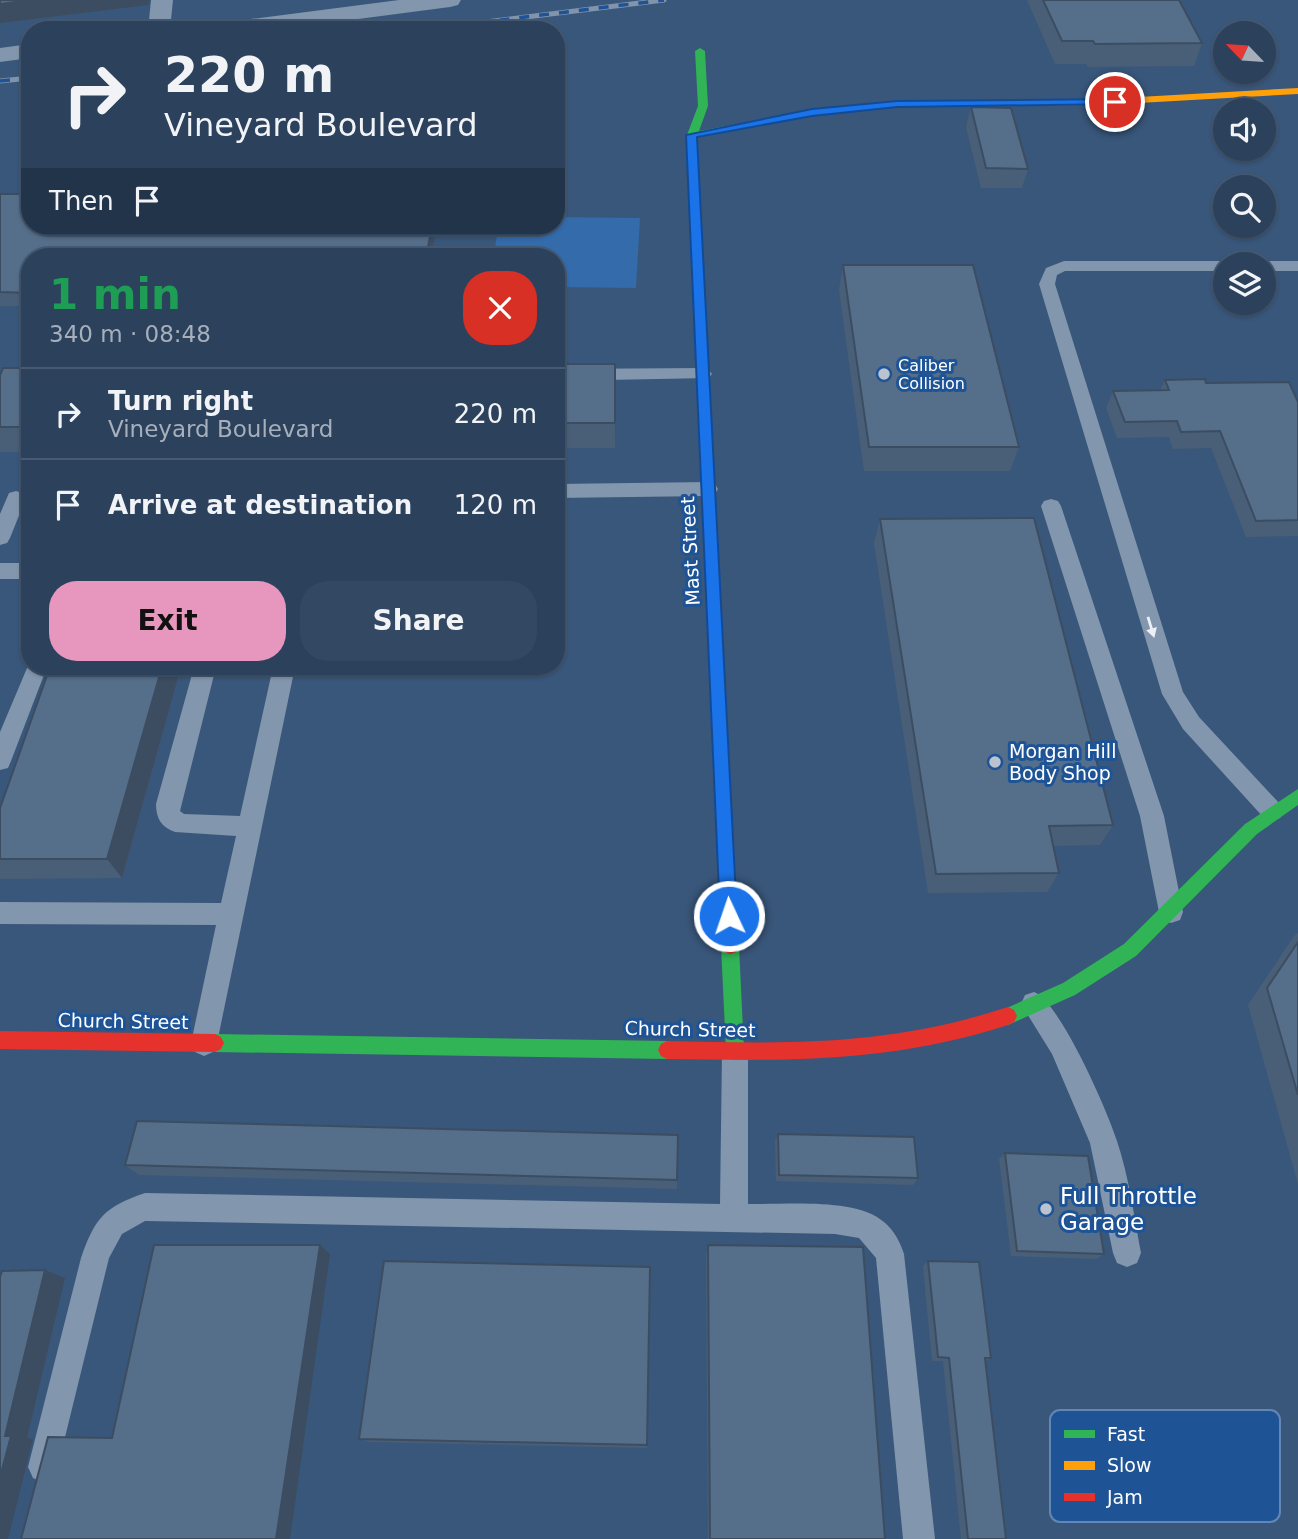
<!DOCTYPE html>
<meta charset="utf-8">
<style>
:root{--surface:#2b415c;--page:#334862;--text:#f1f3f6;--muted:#a6afbb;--line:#475a72;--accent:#e797bd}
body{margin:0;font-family:"DejaVu Sans",sans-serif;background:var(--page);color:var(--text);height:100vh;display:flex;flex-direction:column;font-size:26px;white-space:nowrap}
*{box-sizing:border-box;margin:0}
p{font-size:23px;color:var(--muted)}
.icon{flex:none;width:38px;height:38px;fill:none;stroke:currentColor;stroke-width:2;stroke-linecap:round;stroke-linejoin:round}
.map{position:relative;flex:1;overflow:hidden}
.sheet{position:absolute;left:21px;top:248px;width:544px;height:427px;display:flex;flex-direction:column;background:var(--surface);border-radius:28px;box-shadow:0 2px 5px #0004,0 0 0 2px var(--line)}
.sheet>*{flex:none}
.top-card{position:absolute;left:21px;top:21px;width:544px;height:214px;border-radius:28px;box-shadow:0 2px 5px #0004,0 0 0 2px var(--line);background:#2b415c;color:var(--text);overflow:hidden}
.needle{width:46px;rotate:295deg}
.buttons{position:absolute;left:1213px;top:21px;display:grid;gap:14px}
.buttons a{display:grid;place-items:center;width:63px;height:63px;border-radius:50%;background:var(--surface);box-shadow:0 2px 5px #0004,0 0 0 2px var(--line);font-size:35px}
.pin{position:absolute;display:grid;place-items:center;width:60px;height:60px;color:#fff;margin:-30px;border:4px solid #fff;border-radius:50%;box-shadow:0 2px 7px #0007}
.me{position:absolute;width:77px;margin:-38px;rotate:357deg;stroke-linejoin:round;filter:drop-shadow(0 0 5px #0008)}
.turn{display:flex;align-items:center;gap:24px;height:147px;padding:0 28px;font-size:32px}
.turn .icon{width:91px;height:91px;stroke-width:2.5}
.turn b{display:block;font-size:49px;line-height:60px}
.then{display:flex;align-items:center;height:66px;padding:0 28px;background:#0003;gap:14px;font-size:26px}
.round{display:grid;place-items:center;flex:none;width:74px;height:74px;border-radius:28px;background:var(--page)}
.overview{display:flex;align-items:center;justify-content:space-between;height:119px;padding:0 28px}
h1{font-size:42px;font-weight:800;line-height:52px;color:#1e9e55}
.primary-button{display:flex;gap:14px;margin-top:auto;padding:14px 28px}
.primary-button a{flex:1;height:80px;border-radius:28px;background:var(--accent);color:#111;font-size:28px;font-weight:800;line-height:80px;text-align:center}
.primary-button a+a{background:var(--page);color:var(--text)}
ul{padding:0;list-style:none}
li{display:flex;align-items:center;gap:21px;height:91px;padding:0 28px;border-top:2px solid var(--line)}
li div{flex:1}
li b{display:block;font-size:26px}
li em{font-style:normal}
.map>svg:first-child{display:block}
</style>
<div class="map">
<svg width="1298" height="1539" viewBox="0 0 1298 1539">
<rect width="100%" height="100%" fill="#39577b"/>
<path fill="#336bab" d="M557,217L640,218L636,288L557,287L556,257H493L499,226H556Z"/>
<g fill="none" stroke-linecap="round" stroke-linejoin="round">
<g fill="#8296ad" fill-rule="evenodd">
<path d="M1064,261H1225L1232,264H1225V271H1065L1057,275L1055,284L1183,692L1199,717L1280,804L1284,811L1280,818L1272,821L1264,818L1183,729L1162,694L1039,284L1046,268Z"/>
<path d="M1264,261H1298V271H1264V264H1257Z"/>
<path d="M703,368L709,370L712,374L709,378L556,381V369Z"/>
<path d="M708,482L715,484L718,489L715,494L708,496L556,498V484Z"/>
<path d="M16,491L23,493L26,498L10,538L7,543L0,545V514L9,493Z"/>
<path d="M1051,499L1058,501L1061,506L1164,816L1183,912L1180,920L1171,923L1162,920L1159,912L1140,816L1041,506L1044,501Z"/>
<rect x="0" y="563" width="30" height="16"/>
<path d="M30,661V667H47L11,761L8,768L0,770V732Z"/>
<path d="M194,667H216L180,811L184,814L240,816L273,667H295L217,1043L213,1052L204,1056L195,1052L191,1043L216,925L0,924V902L221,903L236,836L175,832C161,827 156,818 156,804Z"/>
<path d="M1034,992C1060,1002 1108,1112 1117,1141C1129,1177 1134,1216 1141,1253L1137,1263L1127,1267L1117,1263L1113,1253L1090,1143L1052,1054L1021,1004L1025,995Z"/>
<path d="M735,1038L744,1042L748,1051V1204C784,1205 855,1197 884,1222C894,1230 900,1242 904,1254L935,1539H903L876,1258L859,1238L835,1234L145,1221L122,1234L109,1258L55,1478L44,1483L33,1478L28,1467L81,1258C95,1218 104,1207 145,1193L720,1204L722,1051L726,1042Z"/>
</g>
<g fill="#8296ad" fill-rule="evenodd">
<path d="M151,0H173L170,30H148Z"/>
<path d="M399,0H461L458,5L450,7L274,30H209L212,25L220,23Z"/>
<path d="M30,44V58L0,62V48Z"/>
</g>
<g fill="#30b455" fill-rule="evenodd">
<path d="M700,48L705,51L708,106L699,131L812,110L897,101L1103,99L1108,102L1103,105L897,107L812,116L697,137L714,465L707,470L700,465L687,135L698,106L695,51Z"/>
<path d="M1298,789V805L1257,834L1136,956L1075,995L1008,1025L1002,1022L999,1016L1002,1010L1063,983L1124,944L1245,824Z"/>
<path d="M730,938L736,940L739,946L744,1051L741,1057L735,1060L729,1057L726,1051L721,946L724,940Z"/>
<path d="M215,1034L667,1041L673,1044L676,1050L673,1056L667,1059L215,1052L209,1049L206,1043L209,1037Z"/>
</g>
<path fill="#ff9f0a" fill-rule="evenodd" d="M1298,88V94L1103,105L1098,102L1103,99Z"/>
<g fill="#e5322d" fill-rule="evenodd">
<path d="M707,460L714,465L739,946L736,952L730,954L724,952L721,946L700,465Z"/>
<path d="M1008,1007L1014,1010L1017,1016L1014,1022L1008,1025C889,1063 790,1061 667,1059L661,1056L658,1050L661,1044L667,1041C790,1044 889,1046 1008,1007Z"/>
<path d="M0,1031L215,1034L221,1037L224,1043L221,1049L215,1052L0,1049Z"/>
</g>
<g stroke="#8194ab" stroke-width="5">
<g id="rail">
<path d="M420,30L664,0"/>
<path d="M0,81L30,78"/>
</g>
</g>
<use href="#rail" stroke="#1e5496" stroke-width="3.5" stroke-dasharray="10" stroke-linecap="butt"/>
</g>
<g fill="#495f77">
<path d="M1027,0H1179L1202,43L1194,66L1088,67L1086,64H1055Z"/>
<path d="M971,107L1028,169L1022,188H981L966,127Z"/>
<path d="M0,194L30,226H437L431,257H30V306H0Z"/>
<path d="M843,265L1019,447L1010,471H864L839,290Z"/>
<path d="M556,364L616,389L615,448H556Z"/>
<path d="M30,368V452H0V375Z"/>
<path d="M1165,380L1206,383L1298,402V536L1246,537L1211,448L1173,449L1169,437L1117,438L1106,408L1113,391L1160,390Z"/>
<path d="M880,519L1113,825L1100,845L1053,846L1059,873L1047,892L928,893L874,543Z"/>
<path d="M50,667H181L122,878L1,879L0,878V808Z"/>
<path d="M1298,933V1184L1248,1005L1294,936Z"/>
<path d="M778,1134L918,1178L913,1185L776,1181L775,1141Z"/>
<path d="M1005,1153L1104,1254L1096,1259L1011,1256L999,1159Z"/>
<path d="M125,1165L677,1180V1189L139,1175Z"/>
<path d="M708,1245L885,1539H708L706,1255Z"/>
<path d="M928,1261L991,1358L986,1361L1006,1539H961L943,1361H932L923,1266Z"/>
<path d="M650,1267L647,1448L370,1442L359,1439Z"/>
</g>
<g fill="#3c4d61">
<path d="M31,0H150L148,5L0,23V4Z"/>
<path d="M432,226H437L431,257H426Z"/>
<path d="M615,364L616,389L615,448Z"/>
<path d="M162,667H181L122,878L107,859Z"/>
<path d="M320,1245L330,1254L290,1539H276Z"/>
<path d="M45,1270L65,1278L27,1438L33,1439L8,1539H0V1477L5,1436Z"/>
</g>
<g fill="#556e8a" stroke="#3c4d61" stroke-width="2">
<path d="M0,0H31L0,4Z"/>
<path d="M1043,0H1179L1202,43L1095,44L1093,41H1062Z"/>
<path d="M971,107L1011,108L1028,169L986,168Z"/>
<path d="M0,194H30V226H432L426,257H30V293L0,292Z"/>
<path d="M843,265H973L1019,447H869Z"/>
<rect x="556" y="364" width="59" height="59"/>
<path d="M3,368H30V427H0V375Z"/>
<path d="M1205,379L1206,383L1289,382L1298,402V520L1256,521L1220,431L1181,432L1177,421L1125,422L1113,391L1169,390L1165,380Z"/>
<path d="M1034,518L1113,825L1049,826L1059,873L936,874L880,519Z"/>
<path d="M50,667H162L107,859H0V808Z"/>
<path d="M1298,942V1095L1267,988Z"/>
<path d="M137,1121L678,1135L677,1180L125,1165Z"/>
<path d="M778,1134L914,1137L918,1178L779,1175Z"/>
<path d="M1005,1153L1088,1156L1104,1254L1017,1251Z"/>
<path d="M154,1245H320L276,1539H21L48,1437L112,1438Z"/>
<path d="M708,1245L863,1247L885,1539H710Z"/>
<path d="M384,1261L650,1267L647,1445L359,1439Z"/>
<path d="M928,1261L979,1262L991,1358H985L1006,1539H968L949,1358L938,1357Z"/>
<path d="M45,1270L5,1436H11L0,1477V1277L2,1271Z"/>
</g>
<defs><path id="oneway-solid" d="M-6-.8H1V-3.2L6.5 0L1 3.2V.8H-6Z" transform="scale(1.75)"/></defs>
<use fill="#eceff3" href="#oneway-solid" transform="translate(1151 627) rotate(73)"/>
<path fill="#1a73e8" stroke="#114b97" stroke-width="2" d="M1115,99L1120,102L1118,104L897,107L812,116L697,137L737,916L735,921L729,924L723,921L720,916L686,135L812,109L897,101Z"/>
<g fill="#bac4d1" stroke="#1e5496" stroke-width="2.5">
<circle cx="884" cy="374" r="7"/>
<circle cx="995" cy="762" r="7"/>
<circle cx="1046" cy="1209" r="7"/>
</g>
<g text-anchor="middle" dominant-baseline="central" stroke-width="6" stroke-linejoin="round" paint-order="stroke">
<g font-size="16" fill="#fff" stroke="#1e5496" text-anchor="start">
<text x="898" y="365">Caliber<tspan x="898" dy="18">Collision</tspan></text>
</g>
<g font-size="19" fill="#fff" stroke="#1e5496">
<text transform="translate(690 551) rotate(-93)">Mast Street</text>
<text transform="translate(123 1021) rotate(1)">Church Street</text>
<text transform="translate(690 1029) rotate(1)">Church Street</text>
</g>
<g font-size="19" fill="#fff" stroke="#1e5496" text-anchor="start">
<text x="1009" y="751">Morgan Hill<tspan x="1009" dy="22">Body Shop</tspan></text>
</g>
<g font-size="23" fill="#fff" stroke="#1e5496" text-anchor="start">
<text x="1060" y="1196">Full Throttle<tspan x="1060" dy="26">Garage</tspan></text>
</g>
</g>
<rect x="1050" y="1410" width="230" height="112" rx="10" fill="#1e5496" stroke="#6287b6" stroke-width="2"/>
<rect x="1064" y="1430" width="31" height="8" fill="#30b455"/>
<rect x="1064" y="1461" width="31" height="9" fill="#ff9f0a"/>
<rect x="1064" y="1493" width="31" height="8" fill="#e5322d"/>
<g font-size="19" fill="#fff">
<text x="1107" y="1441">Fast</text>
<text x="1107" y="1472">Slow</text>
<text x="1107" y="1504">Jam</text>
</g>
</svg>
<div class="buttons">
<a><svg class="needle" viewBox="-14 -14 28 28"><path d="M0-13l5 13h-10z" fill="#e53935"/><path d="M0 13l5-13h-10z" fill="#a6afbb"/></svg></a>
<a><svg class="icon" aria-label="sound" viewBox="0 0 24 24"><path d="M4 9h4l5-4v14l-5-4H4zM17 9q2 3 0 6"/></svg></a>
<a><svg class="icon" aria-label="search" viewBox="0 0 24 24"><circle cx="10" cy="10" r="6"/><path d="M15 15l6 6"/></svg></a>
<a><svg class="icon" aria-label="layers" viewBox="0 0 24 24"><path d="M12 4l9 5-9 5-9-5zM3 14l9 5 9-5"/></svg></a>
</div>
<div class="pin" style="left:1115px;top:102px;background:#d93025"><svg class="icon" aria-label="arrive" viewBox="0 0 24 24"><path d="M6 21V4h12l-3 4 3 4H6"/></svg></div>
<svg class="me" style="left:729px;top:916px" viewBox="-20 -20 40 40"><circle r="17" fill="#1a73e8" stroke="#fff" stroke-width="3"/><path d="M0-11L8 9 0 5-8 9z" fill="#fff"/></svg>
<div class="top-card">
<div class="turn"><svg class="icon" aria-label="right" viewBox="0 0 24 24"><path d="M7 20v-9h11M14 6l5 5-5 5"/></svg><div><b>220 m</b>Vineyard Boulevard</div></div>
<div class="then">Then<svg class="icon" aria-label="arrive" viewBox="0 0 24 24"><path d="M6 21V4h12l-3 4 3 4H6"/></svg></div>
</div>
<section class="sheet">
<div class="overview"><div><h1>1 min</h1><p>340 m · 08:48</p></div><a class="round" style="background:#d93025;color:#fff"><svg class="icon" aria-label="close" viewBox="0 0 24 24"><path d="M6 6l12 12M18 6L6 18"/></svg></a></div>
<ul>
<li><svg class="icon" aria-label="right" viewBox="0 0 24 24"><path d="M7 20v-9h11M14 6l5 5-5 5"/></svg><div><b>Turn right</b><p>Vineyard Boulevard</p></div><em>220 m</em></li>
<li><svg class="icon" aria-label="arrive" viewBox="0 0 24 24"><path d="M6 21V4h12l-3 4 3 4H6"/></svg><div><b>Arrive at destination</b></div><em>120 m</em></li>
</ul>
<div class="primary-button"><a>Exit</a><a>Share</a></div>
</section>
</div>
